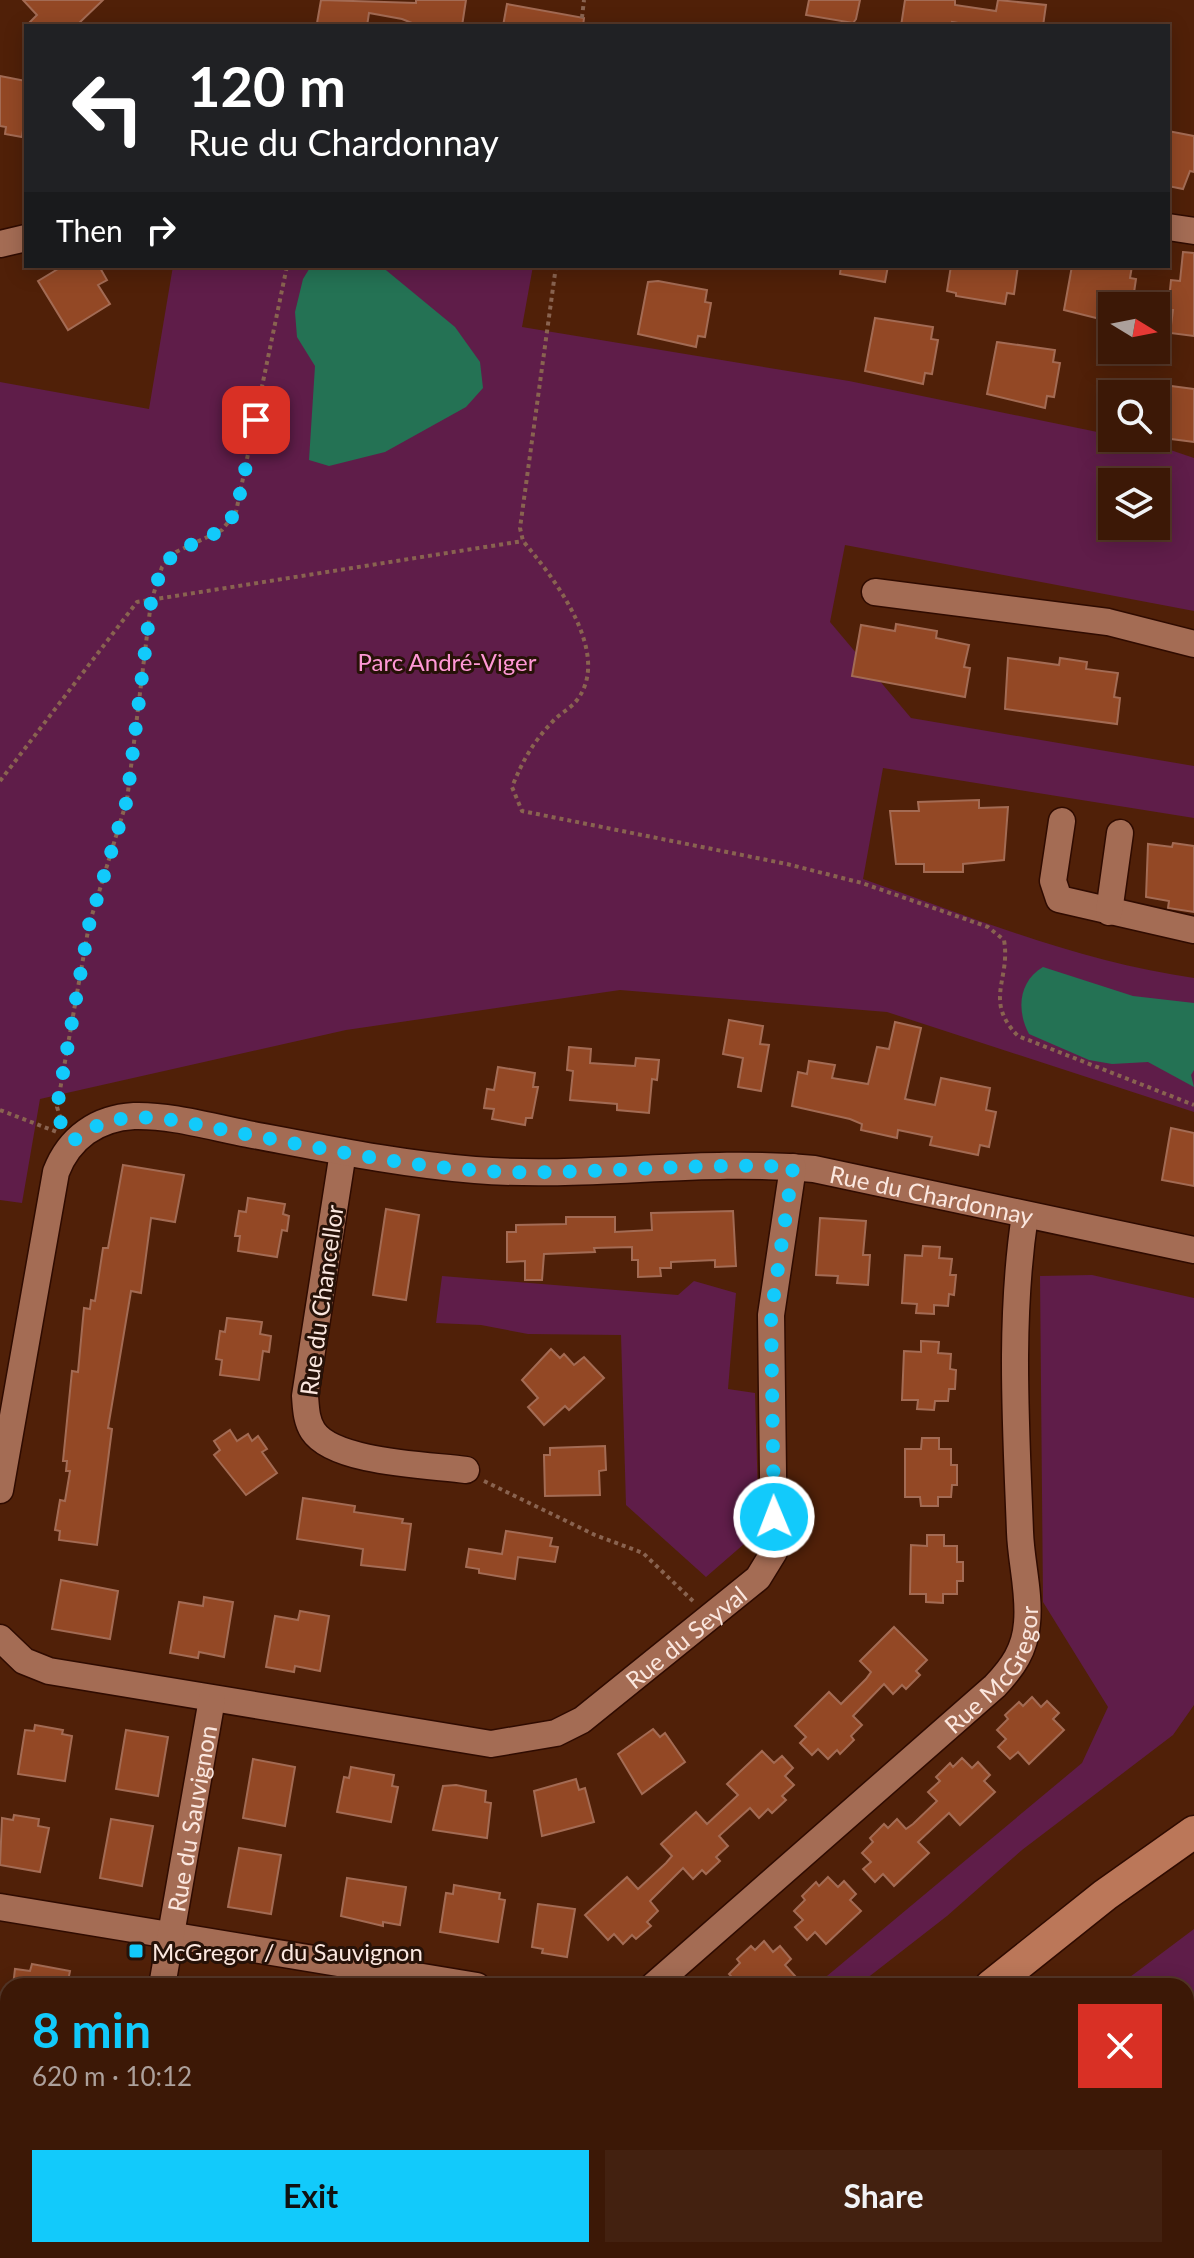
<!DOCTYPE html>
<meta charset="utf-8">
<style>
:root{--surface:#3c1806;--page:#432110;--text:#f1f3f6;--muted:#aca09b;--line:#553728;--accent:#12cafb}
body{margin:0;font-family:Lato,sans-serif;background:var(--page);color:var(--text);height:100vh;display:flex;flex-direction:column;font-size:30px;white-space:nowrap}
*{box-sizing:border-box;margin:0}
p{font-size:26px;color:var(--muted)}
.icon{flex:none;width:44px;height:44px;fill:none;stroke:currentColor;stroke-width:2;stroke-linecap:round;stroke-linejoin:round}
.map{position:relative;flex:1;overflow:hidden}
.details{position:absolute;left:0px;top:1978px;width:1194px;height:280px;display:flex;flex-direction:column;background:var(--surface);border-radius:24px 24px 0 0;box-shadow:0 4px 20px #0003,0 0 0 2px var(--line)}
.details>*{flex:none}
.hud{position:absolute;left:24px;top:24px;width:1146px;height:244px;border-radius:0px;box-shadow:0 4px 20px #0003,0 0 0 2px var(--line);background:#202124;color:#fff;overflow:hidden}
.needle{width:52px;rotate:100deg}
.tools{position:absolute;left:1098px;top:292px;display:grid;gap:16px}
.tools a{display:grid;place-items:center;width:72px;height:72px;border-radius:0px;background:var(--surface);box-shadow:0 4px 20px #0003,0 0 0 2px var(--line);font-size:40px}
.pin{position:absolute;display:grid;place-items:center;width:68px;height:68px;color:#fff;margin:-34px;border-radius:16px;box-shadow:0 4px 12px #0006}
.me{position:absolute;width:88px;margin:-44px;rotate:359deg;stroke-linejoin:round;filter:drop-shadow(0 0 6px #0008)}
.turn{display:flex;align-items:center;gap:28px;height:168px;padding:0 32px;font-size:36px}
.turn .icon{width:104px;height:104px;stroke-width:2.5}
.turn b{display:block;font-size:56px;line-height:68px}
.then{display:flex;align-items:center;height:76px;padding:0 32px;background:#0003;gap:16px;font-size:30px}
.round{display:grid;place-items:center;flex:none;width:84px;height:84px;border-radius:0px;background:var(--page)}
.headline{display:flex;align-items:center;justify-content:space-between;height:136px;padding:0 32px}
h1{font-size:48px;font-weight:700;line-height:60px;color:var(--accent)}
.primary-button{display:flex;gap:16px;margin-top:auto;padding:16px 32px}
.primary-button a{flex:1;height:92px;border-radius:0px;background:var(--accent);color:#111;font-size:32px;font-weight:700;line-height:92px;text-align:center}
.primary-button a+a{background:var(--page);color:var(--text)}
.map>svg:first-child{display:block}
</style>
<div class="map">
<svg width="1194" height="2258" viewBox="0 0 1194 2258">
<rect width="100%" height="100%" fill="#502008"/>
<g fill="#5f1d49" fill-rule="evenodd">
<path d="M173,266H533L522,327L849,381L1112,435V438L1141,440L1194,458V611L845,545L830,622L911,718L1194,766V818L883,768L863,879C971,917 1080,962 1194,978V1112L887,1012L620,990L346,1030L40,1099L22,1203L0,1200V382L149,409ZM1112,482H1156V526H1112Z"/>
<path d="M1092,1275L1194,1298V1705L1173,1735L1022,1850L947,1916L857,1986H815L1082,1763L1108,1707L1043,1602L1040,1276Z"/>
<path d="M442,1276L678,1295L694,1281L736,1293L728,1389L755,1393L759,1531L706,1577L626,1505L621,1335L528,1334L481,1325L436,1323Z"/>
<path d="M1194,1929V2258H1155L1158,2250H1186V1986H1118Z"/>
<path d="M279,2250H478L461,2258H278Z"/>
<path d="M748,2250H1059L1050,2258H736Z"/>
</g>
<g fill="#247254">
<path d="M311,266H381L455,327L480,362L483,388L466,407L385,452L329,466L309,460L315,366L297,337L295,312L303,279Z"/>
<path d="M1043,967L1133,996L1194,1003V1070L1191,1075L1194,1087L1148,1062L1112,1064L1089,1060L1029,1034C1016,1010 1019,981 1043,967Z"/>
</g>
<g fill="#934825" stroke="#a36b54" stroke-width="2">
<path d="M23,0H103L76,26H26L37,15Z"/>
<path d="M321,0L416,3V0H466L462,26H412V23L402,19L369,13L367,26L317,23Z"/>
<path d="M809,0H860L856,19L853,23L806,15Z"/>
<path d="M905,0H955V5L996,11L998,0L1046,5L1043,26H975L952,22L951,26H901Z"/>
<path d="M507,4L584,18L583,26H503Z"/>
<path d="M0,76L26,81V130H23L22,137L5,134L6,127L0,126Z"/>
<path d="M1168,131L1194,136V172L1190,171L1183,189L1168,186Z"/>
<path d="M1183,252L1194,253V336L1170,333L1173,310H1168L1171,280L1180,281Z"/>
<path d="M63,266H99L107,280L98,285L110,304L68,330L38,281Z"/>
<path d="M841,266H888L885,282L840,274Z"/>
<path d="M951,266H1018L1014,294L1007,293L1005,304L956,296V293L947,291Z"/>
<path d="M1072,266H1132L1130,278L1136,279L1132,306H1112V322L1064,310Z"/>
<path d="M658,281L707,290L705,302L711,303L705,337L698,336L696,347L638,334L648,282Z"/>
<path d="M875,318L933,327L931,339L938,340L932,374L925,373L923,384L865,371Z"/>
<path d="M997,342L1055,350L1053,362L1060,363L1054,397L1047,396L1045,408L987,394Z"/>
<path d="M1156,384L1194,389V442L1156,437Z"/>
<path d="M896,624L937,631L936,638L969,645L964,667L970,668L965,697L852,676L861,625L895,631Z"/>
<path d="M1008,658L1059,665L1060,658L1087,662L1086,669L1118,673L1114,697L1120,698L1117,724L1005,709Z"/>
<path d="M979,800V808L1008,807L1004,860L963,864V872H924V864H896L890,811H919L918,802Z"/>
<path d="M1173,843L1194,846V912L1168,908L1169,901L1146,897L1148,844L1172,847Z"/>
<path d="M729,1020L763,1026L760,1044L769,1045L761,1091L738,1087L743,1058L723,1054Z"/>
<path d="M895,1022L921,1028L905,1099L935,1105L941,1078L990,1088L986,1110L996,1112L989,1147L980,1145L978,1155L930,1145L932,1137L898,1130L897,1138L861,1130L862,1124L850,1119L792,1106L798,1072L807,1074L809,1061L835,1065L832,1078L868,1084L877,1047L889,1049Z"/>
<path d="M569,1047L591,1049L590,1063L635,1066L636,1058L659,1060L657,1080L652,1079L649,1113L617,1110V1104L570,1100L573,1071L567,1070Z"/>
<path d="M498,1067L535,1073L533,1087H538L532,1118H526L525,1125L492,1119L494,1109L484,1108L487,1089L494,1090Z"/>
<path d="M1171,1128L1194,1133V1186L1162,1180Z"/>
<path d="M123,1165L184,1175L175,1222L151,1218L141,1293L131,1291L108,1428L112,1429L97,1545L59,1540L60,1531L55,1530L60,1500L65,1501L70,1471H66L67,1461H63L72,1371L78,1372L84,1308L90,1309L91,1300L95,1301L103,1248H108Z"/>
<path d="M248,1198L285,1204L283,1214L289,1216L287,1231L282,1230L277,1257L238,1251L240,1236H235L239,1211L246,1212Z"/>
<path d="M386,1209L419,1215L406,1300L373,1295Z"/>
<path d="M733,1211L736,1266L715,1267V1260L671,1262V1268H660L661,1276L638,1277V1260H632V1247L594,1248L595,1252L544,1254L542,1280H525V1261L507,1262V1232H516V1225L566,1224V1217H615V1232L652,1230L651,1213Z"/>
<path d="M820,1218L866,1221L863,1255H870L868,1285L837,1283L838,1276L816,1275Z"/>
<path d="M923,1246L940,1247L939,1258L952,1259L950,1275H956L954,1295L949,1294L948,1306L934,1305V1314L916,1313L917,1304L902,1303L905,1255L922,1256Z"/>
<path d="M227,1318L262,1322L260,1334L271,1336L269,1352L263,1351L259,1380L220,1375L222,1360L216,1359L220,1331L225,1332Z"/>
<path d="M921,1341L939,1342L938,1353L951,1354L950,1369L956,1370L955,1389H949L948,1401H935L934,1410L917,1409L918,1400H902L904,1351L921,1352Z"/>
<path d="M551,1349L560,1358L564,1354L574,1365L584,1357L604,1378L569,1410L565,1406L544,1425L528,1407L538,1398L522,1380Z"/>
<path d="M230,1430L237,1441L248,1434L252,1441L258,1436L267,1449L262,1452L277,1473L246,1495L214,1455L220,1450L214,1441Z"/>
<path d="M922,1438H939V1449H951V1465H957V1485H952L951,1497H938V1506H921L920,1497H905V1449H921Z"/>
<path d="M605,1446L606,1470L599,1471L600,1495L545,1496L544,1455H550V1448Z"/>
<path d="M303,1498L355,1506L354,1512L403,1519L402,1523L411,1524L405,1570L361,1565L363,1549L297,1539Z"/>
<path d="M506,1531L552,1538L550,1546L558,1547L555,1562L518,1557L515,1579L479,1573V1569L466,1567L469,1549L502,1554Z"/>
<path d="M927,1535H944V1546H957V1562H963V1581H957V1594H943V1603L926,1602V1594H910L911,1545L927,1546Z"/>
<path d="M61,1580L118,1591L110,1639L52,1629Z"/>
<path d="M204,1597L233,1602L224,1657L199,1652L198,1658L170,1653L179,1602L203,1606Z"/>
<path d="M300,1611L329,1616L320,1671L295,1666L294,1672L266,1667L275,1616L298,1620Z"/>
<path d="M894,1627L927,1660L916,1671L920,1675L906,1689L902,1685L893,1694L884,1684L853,1716L862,1725L851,1736L854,1740L840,1754L837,1750L828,1759L818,1749L812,1755L800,1743L806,1737L795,1726L829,1692L841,1704L866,1679L871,1672L860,1661Z"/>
<path d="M1032,1697L1041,1707L1047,1701L1059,1713L1053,1719L1064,1730L1029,1764L1018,1752L1010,1759L998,1747L1006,1739L997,1730L1008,1719L1005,1715L1019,1702L1023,1706Z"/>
<path d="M35,1725L63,1730L62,1734L72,1736L65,1781L18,1774L25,1730L34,1731Z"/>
<path d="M653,1729L660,1737L665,1733L685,1762L642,1794L618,1754Z"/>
<path d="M126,1730L168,1737L158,1796L116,1789Z"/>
<path d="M762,1751L774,1763L782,1756L793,1768L785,1776L794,1785L782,1796L786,1800L772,1813L768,1809L759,1818L750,1808L719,1836L728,1846L716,1857L720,1861L706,1874L702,1870L693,1879L683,1868L650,1901L658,1911L647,1922L651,1926L636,1939L632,1935L623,1944L614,1934L608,1940L585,1915L627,1877L638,1889L666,1863L672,1856L661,1844L696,1812L707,1824L738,1795L727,1784Z"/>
<path d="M962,1758L972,1768L978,1762L990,1775L984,1781L995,1792L960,1825L949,1813L918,1842L929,1853L894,1886L883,1874L875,1882L863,1869L871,1862L862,1853L873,1842L870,1838L884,1824L888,1828L897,1819L906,1829L913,1824L937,1801L928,1792L940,1781L936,1777L950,1763L953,1767Z"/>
<path d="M253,1759L295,1767L285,1826L243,1818Z"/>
<path d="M351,1767L394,1775L392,1786L398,1787L391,1822L337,1812L344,1777L349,1778Z"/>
<path d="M576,1779L579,1790L585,1788L594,1822L542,1836L534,1791Z"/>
<path d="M456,1785L486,1791L485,1802L491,1803L487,1838L433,1830L443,1786Z"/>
<path d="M14,1815L39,1819L38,1826L49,1828L40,1872L0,1865L2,1818L13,1820Z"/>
<path d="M111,1819L153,1826L142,1886L100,1878Z"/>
<path d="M239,1848L281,1855L271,1914L228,1907Z"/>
<path d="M828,1877L838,1887L844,1881L856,1894L850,1900L861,1911L826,1944L815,1932L807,1940L795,1927L803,1920L794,1911L805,1900L802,1896L816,1882L819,1886Z"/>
<path d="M347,1878L406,1887L400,1925L383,1922V1926L341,1916Z"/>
<path d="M454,1885L500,1893L499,1899L505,1900L498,1942L440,1932L446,1893L453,1894Z"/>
<path d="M538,1904L575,1909L567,1957L542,1953L543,1949L532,1947Z"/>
<path d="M764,1941L773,1952L780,1946L791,1959L785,1965L795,1976L785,1986H740L729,1974L740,1963L737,1959L751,1946L755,1950Z"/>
<path d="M32,1964L70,1971L67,1986H13L15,1969L30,1971Z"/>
</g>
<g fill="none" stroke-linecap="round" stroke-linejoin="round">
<g stroke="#2f0b00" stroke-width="29">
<g id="minor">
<path d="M1168,227L1194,231"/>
<path d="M0,244L26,238"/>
<path d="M875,592L1108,622L1194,644"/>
<path d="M1062,821L1053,881L1059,899L1194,930"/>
<path d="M1109,912L1120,833"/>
<path d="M343,1152L305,1396C306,1408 306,1420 313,1431C334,1463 429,1465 466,1470"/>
<path id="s1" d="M0,1490L56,1172C69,1138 97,1118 134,1116C172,1115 211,1127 248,1134C323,1148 399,1164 475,1170C588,1179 702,1158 814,1169L1194,1250"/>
<path id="s2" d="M0,1638L24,1661L49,1671L491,1744L556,1733L582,1720L758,1578L774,1552L771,1315L793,1167"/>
<path d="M0,1907L477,1986"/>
<path id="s3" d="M162,1986L212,1699"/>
<path id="s4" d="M653,1986L995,1686C1013,1667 1025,1650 1027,1623C1030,1593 1021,1562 1020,1532C1016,1426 1009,1320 1025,1215"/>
<path d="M0,2064L8,2066"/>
<path d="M108,2258L109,2250"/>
</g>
</g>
<g stroke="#2f0b00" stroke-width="35">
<g id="major">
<path d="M991,1986L1105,1895L1194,1832"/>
<path d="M568,2258L585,2250"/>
<path d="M641,2258L654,2250"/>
</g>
</g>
<g stroke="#896350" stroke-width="4" stroke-dasharray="4 4" stroke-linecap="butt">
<path d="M581,26L584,0"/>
<path d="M556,266L520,528L523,541C553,577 613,653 577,700C571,708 561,713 554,720C533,742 523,760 512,787L522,811L787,864L862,883L988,927L1004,940C1011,980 983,1000 1018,1036L1194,1105"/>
<path d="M0,781L137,602L523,541"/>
<path d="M0,1110L57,1132"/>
<path d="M63,1126L57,1107L89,925L127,800L151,602L162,567L176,552L222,530L236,512L287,266"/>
<path d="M484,1481L595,1535L643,1553L695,1603"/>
</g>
<use href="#minor" stroke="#a46c54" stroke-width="26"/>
<use href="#major" stroke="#bb7759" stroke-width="32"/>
</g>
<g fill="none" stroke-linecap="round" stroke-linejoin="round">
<path stroke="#12cafb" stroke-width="14" stroke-dasharray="0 25.2" d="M256,420L236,512L222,530L176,552L162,567L151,602L127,800L89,925L57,1107L59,1120L73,1141C118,1103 172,1120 224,1130C317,1147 412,1169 507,1172C602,1174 698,1162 793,1167L771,1315L774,1517"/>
</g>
<rect fill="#12cafb" stroke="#271208" stroke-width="3" x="128" y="1943" width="16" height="16" rx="4"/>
<g text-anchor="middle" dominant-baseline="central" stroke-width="6" stroke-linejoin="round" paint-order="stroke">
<g font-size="24" fill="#ff98d6" stroke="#271208">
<text x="447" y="661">Parc André-Viger</text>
</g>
<g font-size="24" fill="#fbe7df" stroke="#271208">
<text stroke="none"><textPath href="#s1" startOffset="1230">Rue du Chardonnay</textPath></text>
<text transform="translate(321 1300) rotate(-82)">Rue du Chancellor</text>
<text stroke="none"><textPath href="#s2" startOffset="736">Rue du Seyval</textPath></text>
<text stroke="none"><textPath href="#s4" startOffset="468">Rue McGregor</textPath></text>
<text stroke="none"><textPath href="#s3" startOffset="170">Rue du Sauvignon</textPath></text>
</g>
<g font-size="24" fill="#fbe7df" stroke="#271208" text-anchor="start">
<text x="152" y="1951">McGregor / du Sauvignon</text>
</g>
</g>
</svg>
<div class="tools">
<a><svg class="needle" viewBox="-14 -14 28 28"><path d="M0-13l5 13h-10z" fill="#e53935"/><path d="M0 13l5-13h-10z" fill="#aca09b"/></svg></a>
<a><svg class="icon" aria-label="search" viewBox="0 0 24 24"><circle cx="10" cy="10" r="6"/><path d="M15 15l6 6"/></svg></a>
<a><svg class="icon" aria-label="layers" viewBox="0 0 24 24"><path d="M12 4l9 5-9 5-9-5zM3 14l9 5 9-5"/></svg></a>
</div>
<div class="pin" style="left:256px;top:420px;background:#d93025"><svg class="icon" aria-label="arrive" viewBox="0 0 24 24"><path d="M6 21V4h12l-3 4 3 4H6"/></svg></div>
<svg class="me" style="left:774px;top:1517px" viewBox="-20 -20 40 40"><circle r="17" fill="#12cafb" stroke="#fff" stroke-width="3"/><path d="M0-11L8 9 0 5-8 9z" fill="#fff"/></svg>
<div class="hud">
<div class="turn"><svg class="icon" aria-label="left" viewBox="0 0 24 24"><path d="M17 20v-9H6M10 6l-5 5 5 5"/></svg><div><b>120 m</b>Rue du Chardonnay</div></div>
<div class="then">Then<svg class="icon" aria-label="right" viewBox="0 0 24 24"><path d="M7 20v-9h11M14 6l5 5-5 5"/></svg></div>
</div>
<section class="details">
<div class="headline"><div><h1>8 min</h1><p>620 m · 10:12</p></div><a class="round" style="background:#d93025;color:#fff"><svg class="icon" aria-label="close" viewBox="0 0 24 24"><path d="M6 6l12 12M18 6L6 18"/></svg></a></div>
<div class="primary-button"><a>Exit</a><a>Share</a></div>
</section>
</div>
